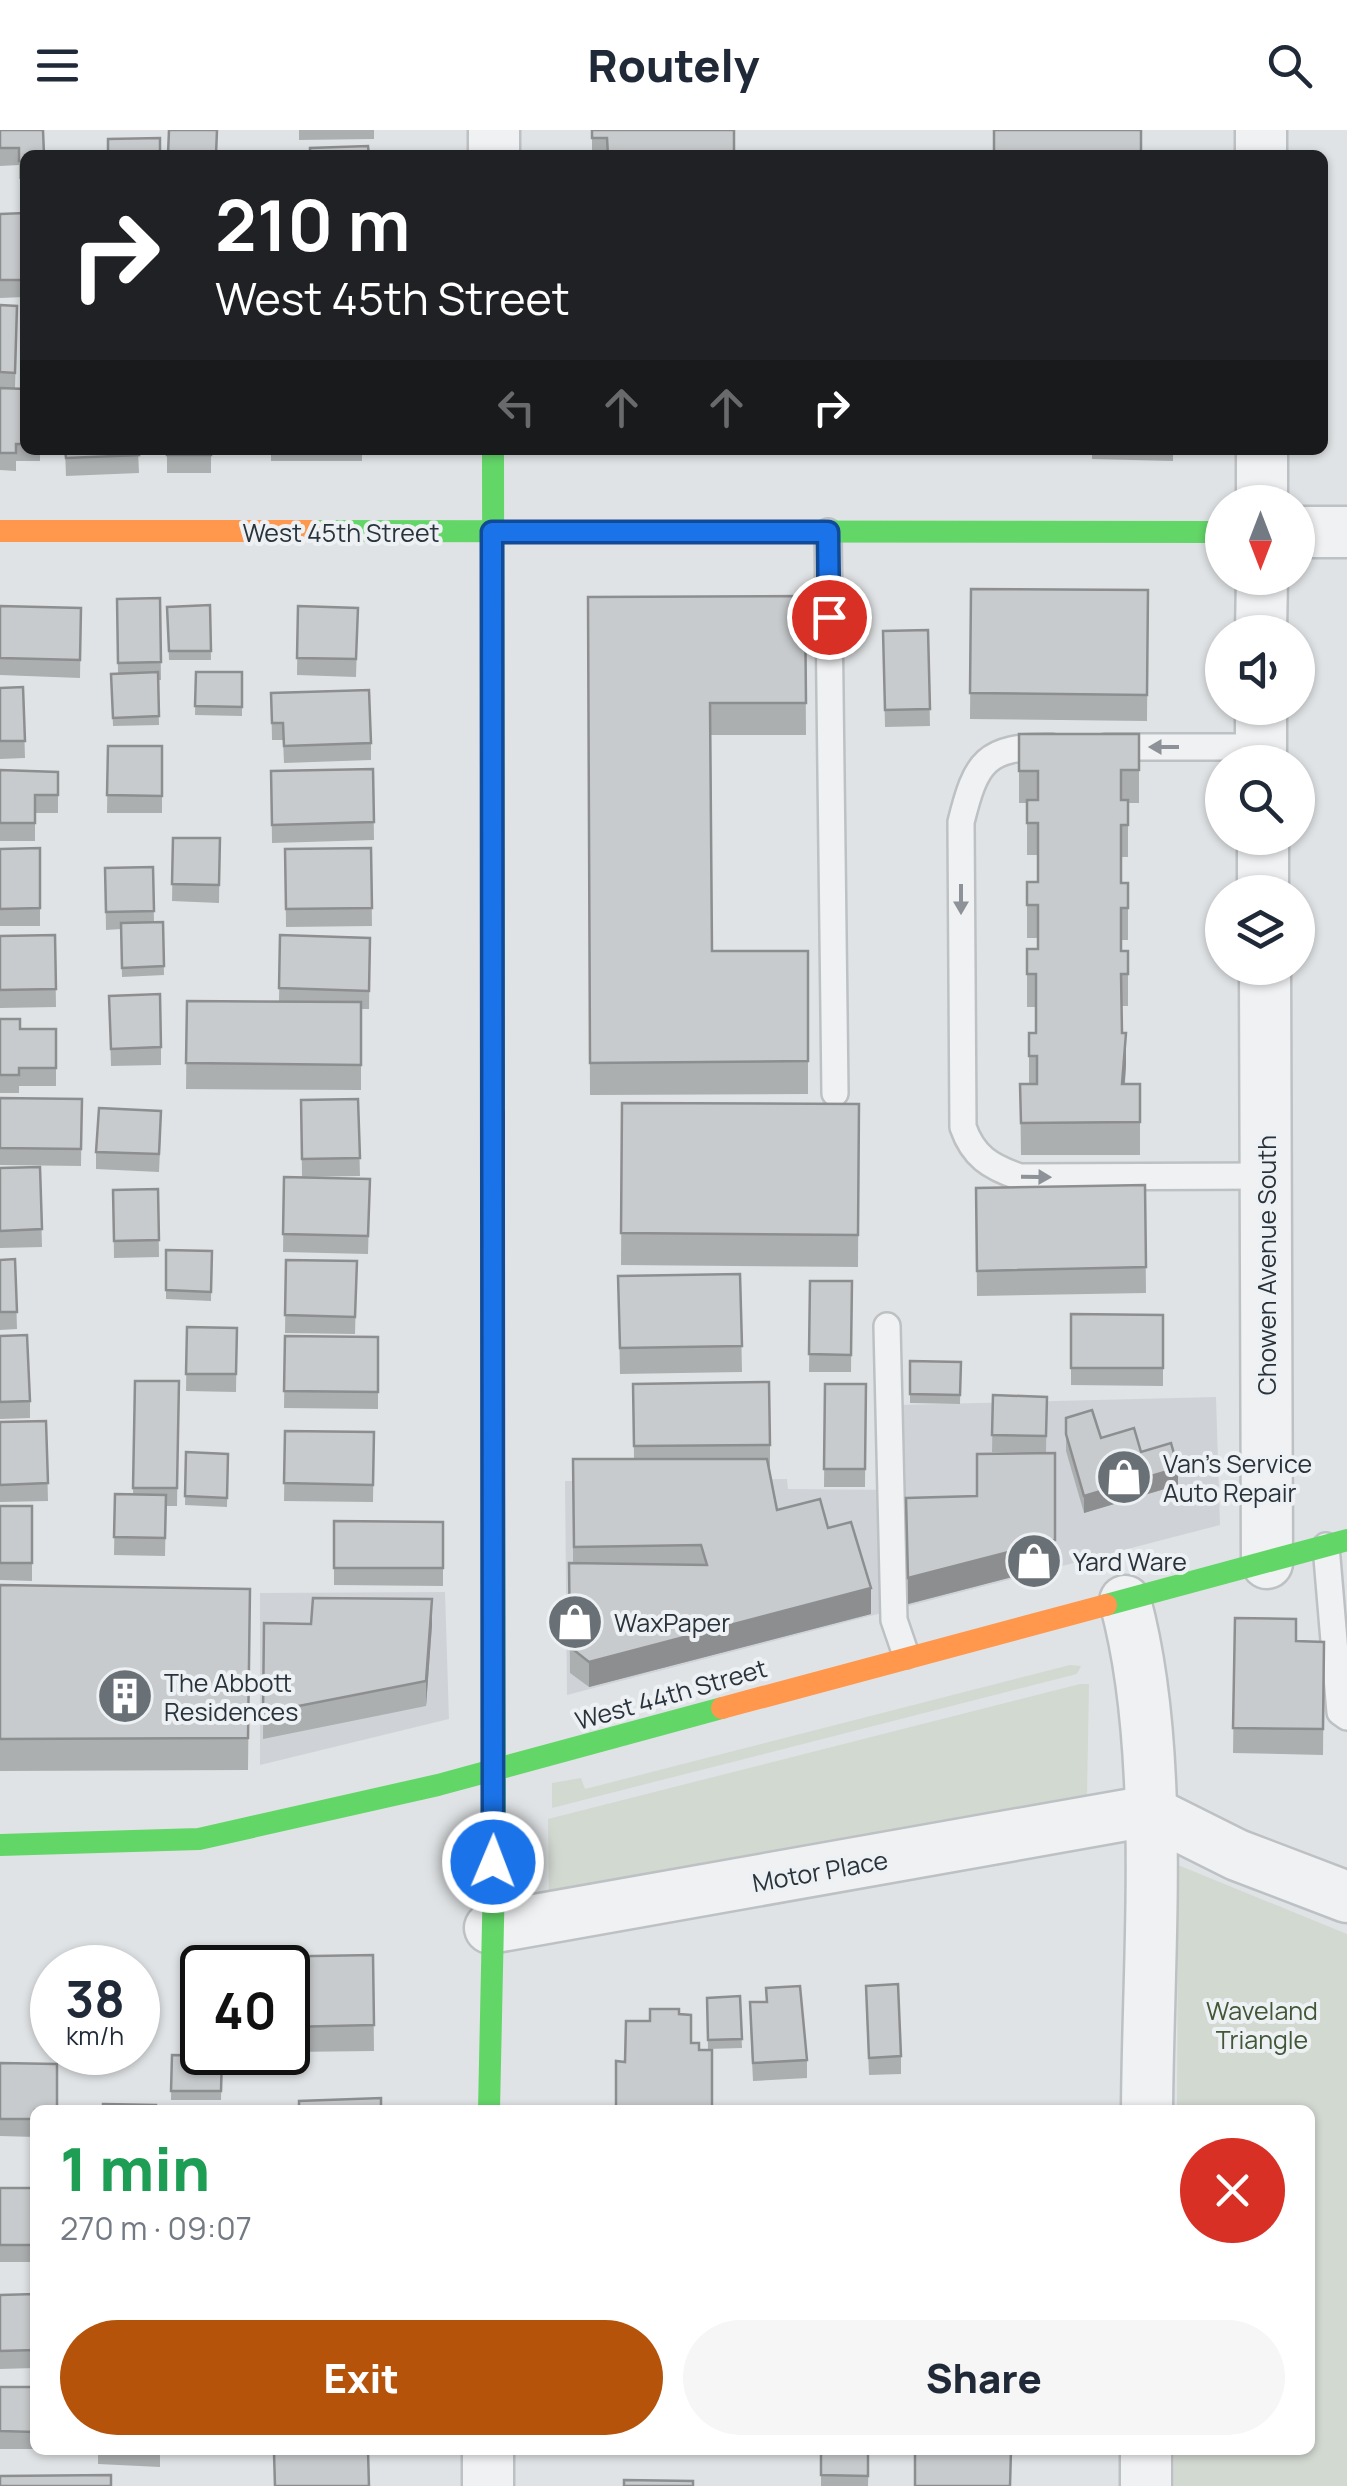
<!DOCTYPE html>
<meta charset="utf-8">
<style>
:root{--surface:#fff;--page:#f6f6f7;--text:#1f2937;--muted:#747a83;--accent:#b45309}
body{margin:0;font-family:Manrope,sans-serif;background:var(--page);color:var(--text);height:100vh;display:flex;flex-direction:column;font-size:38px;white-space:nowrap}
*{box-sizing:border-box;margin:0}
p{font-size:32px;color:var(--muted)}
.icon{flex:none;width:55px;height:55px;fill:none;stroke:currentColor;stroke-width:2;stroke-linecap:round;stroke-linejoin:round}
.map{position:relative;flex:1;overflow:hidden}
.sheet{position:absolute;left:30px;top:1975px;width:1285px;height:350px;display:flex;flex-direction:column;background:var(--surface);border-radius:15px;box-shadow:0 2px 8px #0004}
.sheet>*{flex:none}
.guide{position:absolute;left:20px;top:20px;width:1308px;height:305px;border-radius:15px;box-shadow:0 2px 8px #0004;background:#202124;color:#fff;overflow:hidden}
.needle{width:65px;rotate:180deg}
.controls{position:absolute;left:1205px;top:355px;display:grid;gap:20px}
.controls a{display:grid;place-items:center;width:110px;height:110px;border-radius:50%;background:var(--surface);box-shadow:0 2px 8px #0004;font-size:50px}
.speed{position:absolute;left:30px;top:1815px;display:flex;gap:20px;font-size:50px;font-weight:700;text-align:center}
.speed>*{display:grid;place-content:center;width:130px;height:130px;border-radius:50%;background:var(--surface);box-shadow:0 2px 8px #0004;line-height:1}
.speed small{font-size:25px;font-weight:400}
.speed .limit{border:5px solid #111;border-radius:15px;background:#fff;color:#111}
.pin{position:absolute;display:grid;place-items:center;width:85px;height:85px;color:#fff;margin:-42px;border:5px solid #fff;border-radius:50%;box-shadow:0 2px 10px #0007}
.me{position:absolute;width:110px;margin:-55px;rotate:1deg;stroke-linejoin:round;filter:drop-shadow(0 0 8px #0008)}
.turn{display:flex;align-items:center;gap:35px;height:210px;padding:0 30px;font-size:45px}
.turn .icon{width:130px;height:130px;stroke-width:2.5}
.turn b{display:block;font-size:70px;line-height:85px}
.lanes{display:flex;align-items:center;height:95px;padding:0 30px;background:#0003;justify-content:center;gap:50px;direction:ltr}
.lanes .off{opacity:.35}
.round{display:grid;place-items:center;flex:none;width:105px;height:105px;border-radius:52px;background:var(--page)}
.headline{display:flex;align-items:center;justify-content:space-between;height:170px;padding:0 30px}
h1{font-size:60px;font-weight:800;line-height:75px;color:#1e9e55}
.primary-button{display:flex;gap:20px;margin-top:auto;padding:20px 30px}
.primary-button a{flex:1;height:115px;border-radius:60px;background:var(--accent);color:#fff;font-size:40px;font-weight:800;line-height:115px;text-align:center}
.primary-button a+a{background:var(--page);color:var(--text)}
header{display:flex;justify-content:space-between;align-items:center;height:130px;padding:0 30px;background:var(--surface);font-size:45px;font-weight:800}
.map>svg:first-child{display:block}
</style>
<header><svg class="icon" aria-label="menu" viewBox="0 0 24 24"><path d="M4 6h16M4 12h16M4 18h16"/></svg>Routely<svg class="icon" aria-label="search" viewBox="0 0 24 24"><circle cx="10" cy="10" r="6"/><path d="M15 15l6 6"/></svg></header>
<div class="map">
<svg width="1347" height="2356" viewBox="0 0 1347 2356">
<rect width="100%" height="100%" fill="#e0e3e5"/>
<g fill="#cfd3d8">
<path d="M1216,1267L1220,1395L567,1565L565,1351L787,1349L788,1359L898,1360L897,1275Z"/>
<path d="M445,1462L449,1589L260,1635V1463Z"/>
</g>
<g fill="#d2d9d1">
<path d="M1070,1535L1081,1536L1077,1544L552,1678V1653L581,1648L585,1659Z"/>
<path d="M1080,1554H1089L1087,1667L549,1778L548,1689Z"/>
<path d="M1178,1735L1347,1804V2356H1174V2320H1310V1980H1177Z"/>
</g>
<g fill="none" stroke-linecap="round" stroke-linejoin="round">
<g stroke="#bec1c3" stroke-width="30">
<g id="lane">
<path d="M828,402L835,963"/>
<path d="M1051,617C985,616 976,632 961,692L963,997C973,1026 990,1037 1020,1047L1268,1046"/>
<path d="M1106,617H1261"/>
<path d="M887,1196L894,1490L906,1525"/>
<path d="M1326,1416L1340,1582L1347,1587"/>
</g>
</g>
<g stroke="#bec1c3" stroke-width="55">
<g id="street">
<path d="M1261,0V25"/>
<path d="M494,25V0"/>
<path d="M1262,320V372"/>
<path d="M1298,402H1347"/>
<path d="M1261,502L1262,448"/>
<path d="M1261,578V632"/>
<path d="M1263,708V762"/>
<path d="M1265,838L1267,1433"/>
<path d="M1125,1471C1166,1620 1148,1823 1147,1980"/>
<path d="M490,1798L1149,1681L1237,1725L1347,1767"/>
<path d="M488,2356V2320"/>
<path d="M1146,2356V2320"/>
</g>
</g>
<use href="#lane" stroke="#eff1f2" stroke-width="25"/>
<use href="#street" stroke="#eff1f2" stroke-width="50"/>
<g stroke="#63d668" stroke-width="22">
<path d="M493,320L494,984"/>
<path d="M314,401L1222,402"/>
<path d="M1106,1475L1347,1410"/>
<path d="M0,1715L199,1709L438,1655L722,1578"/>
<path d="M489,1980L495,1699L494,1340"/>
</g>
<g stroke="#ff974d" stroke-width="22">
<path d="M0,401H314"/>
<path d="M722,1578L1106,1475"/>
</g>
<path stroke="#b3261e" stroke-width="22" d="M494,984V1340"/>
</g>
<g fill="#acafb0">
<path d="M0,0L25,25V49H19V35L0,36Z"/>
<path d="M299,0H374V9L299,10Z"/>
<path d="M592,0L734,25H592Z"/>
<path d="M25,83V167L0,168V84Z"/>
<path d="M0,175L17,176L15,259H25V320H40V331H16V341L0,340Z"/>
<path d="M65,320H138L139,343L66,346Z"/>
<rect x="167" y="320" width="44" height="23"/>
<rect x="271" y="320" width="91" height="11"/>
<path d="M1092,320H1173V331L1092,329Z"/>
<path d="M971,459L1148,460L1147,591L970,589Z"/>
<path d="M805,466L806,605H711L712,821H808V964L590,965L588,467Z"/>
<path d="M160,468L161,550H158L159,595L113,596L111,544L118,543L117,469Z"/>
<path d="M210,475L211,530H169L167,477Z"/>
<path d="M0,476L81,478L80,548L0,545Z"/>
<path d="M298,476L358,478L356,547L297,545Z"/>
<path d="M928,500L930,596L885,597L883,501Z"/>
<path d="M196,542H242V586L195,585Z"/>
<path d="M23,557L25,628L0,629V558Z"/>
<path d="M271,563L371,613V630L284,633L283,610H272Z"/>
<path d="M1019,604H1139V673H1128V727H1121V753H1128V810H1121V821H1128V876H1122V903L1126,935L1125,954H1140V1025H1021L1020,954H1029V903H1036V877H1027V819H1038V808H1027V752H1038V725H1027V673H1019Z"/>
<path d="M108,616H162V683H107Z"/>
<path d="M373,639L374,710L272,713L271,641Z"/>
<path d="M0,640L58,642V683H35V711H0Z"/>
<path d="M173,708H220L219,773L172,771Z"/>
<path d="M40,718V796H0V719Z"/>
<path d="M371,718L372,796L286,797L285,719Z"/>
<path d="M153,737L154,792H163L164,845L122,847L121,799L106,800L105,738Z"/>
<path d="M55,805L56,877L0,878V806Z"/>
<path d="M280,805L370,808L369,879H361V960L186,959L187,871H279Z"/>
<path d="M109,866L161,917V935L111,936Z"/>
<path d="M0,889L20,899H56V956H19V963H0Z"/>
<path d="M0,968L82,969L81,1036L0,1035Z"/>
<path d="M358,969L360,1046L302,1047L301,970Z"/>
<path d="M622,973L859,974L858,1137L621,1135Z"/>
<path d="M161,998L159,1042L96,1039V1022Z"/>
<path d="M40,1037L42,1117L0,1118V1038Z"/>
<path d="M284,1047L370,1049L368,1124L283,1122Z"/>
<path d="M1145,1055L1146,1163L977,1166L976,1058Z"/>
<path d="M158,1059L159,1127L114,1128L113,1060Z"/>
<path d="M166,1120L212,1121L211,1171L166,1169Z"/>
<path d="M15,1129L17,1199L0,1200V1130Z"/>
<path d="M286,1130L357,1131L355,1204L285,1203Z"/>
<path d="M740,1144L742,1242L620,1244L618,1146Z"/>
<path d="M810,1151H852L851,1242H809Z"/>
<path d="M1071,1184L1163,1185V1256L1071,1255Z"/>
<path d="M187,1197L237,1198L236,1262L186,1261Z"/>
<path d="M0,1206L30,1271V1288L0,1289Z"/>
<path d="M285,1206L378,1207V1279L284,1278Z"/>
<path d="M910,1231L961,1232L960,1274L910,1273Z"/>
<path d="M135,1251H179L177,1376H166L165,1426L114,1425L115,1364H133Z"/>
<path d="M633,1254L770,1315V1340L777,1380L828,1398L871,1484L589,1557L570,1543L569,1433H573V1329H634Z"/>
<path d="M825,1254H866L865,1357H824Z"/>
<path d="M993,1265L1047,1267L1046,1323L1055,1436L908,1474L906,1368L977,1366L1041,1323L992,1322Z"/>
<path d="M1066,1288L1101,1308L1141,1322L1178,1355L1084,1383L1066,1321Z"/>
<path d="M46,1291L48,1371L0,1372V1292Z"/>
<path d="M285,1301L374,1302L373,1372L284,1371Z"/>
<path d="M186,1322L228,1324L227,1377L185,1375Z"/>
<path d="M0,1376H32V1451L0,1450Z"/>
<path d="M334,1391L443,1392V1456L334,1455Z"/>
<path d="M0,1455L250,1459L248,1640L0,1641Z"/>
<path d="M1235,1488L1296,1511L1324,1512L1323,1625L1233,1623Z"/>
<path d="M264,1493L432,1495L426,1576L263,1609Z"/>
<path d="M373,1825L374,1921L288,1922V1838Z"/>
<path d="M740,1866L742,1918L708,1919L707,1868Z"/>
<path d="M866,1873L901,1926V1944L869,1945Z"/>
<path d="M750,1890L807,1930V1948L753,1951Z"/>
<path d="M172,1925L222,1926L221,1970H171Z"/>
<path d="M0,1933L35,1980V2007L0,2006Z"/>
<rect x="0" y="2058" width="35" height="74"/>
<path d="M35,2164V2238L0,2239V2165Z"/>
<rect x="0" y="2257" width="35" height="62"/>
<path d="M98,2320H160V2337L98,2334Z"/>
<path d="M869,2320L868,2356H821V2345Z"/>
</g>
<g fill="#8c8e90">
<path d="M1126,903V935L1122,986V954Z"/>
<path d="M1178,1338V1355L1084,1383V1366Z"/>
<path d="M1055,1410V1436L908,1474V1448Z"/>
<path d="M871,1458V1484L589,1557V1532Z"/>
<path d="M432,1469V1495L426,1576V1551Z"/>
</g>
<g fill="#c8cbcd" stroke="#8c8e90" stroke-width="2.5">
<path d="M0,0H43L44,25H25V31H19V18H0Z"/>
<path d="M169,0H217L216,25H168Z"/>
<path d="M592,0H734V25H608L607,8H592Z"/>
<rect x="994" y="0" width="147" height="25"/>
<path d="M160,8V25H108V9Z"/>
<path d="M368,16L369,25H310V18Z"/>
<path d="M25,83V150H0V84Z"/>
<path d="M0,175L17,176L15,243L0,242Z"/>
<path d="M0,258L25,259V314H16V323H0Z"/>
<path d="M65,320H138L139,325L66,328Z"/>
<rect x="167" y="320" width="44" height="5"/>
<path d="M971,459L1148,460L1147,565L970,563Z"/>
<path d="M805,466L806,573H710L712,821H808V931L590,933L588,467Z"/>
<path d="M160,468L161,532L118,533L117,469Z"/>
<path d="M210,475L211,521H169L167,477Z"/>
<path d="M0,476L81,478L80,530L0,528Z"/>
<path d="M298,476L358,478L356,529L297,528Z"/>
<path d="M928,500L930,579L885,580L883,501Z"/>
<path d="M158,542L159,586L113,588L111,544Z"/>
<path d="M196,542H242V577L195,576Z"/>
<path d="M23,557L25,611H0V558Z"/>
<path d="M369,560L371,613L284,616L283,593H272L271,563Z"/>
<path d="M1019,604H1139V640H1121V670H1128V695H1121V753H1128V778H1121V821H1128V844H1121L1122,903H1126L1122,954H1140V992L1021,993L1020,954H1037V926H1029V903H1036V844H1027V819H1038V775H1027V752H1038V693H1027V670H1038V641H1019Z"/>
<path d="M108,616H162V666L107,665Z"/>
<path d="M373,639L374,692L272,695L271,641Z"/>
<path d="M0,640L58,642V665H35V693H0Z"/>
<path d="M173,708H220L219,755L172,754Z"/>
<path d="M40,718V778L0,779V719Z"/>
<path d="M371,718L372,778L286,779L285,719Z"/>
<path d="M153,737L154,781L106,782L105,738Z"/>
<path d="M163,792L164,836L122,838L121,793Z"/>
<path d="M55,805L56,859L0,860V806Z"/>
<path d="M280,805L370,808L369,861L279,858Z"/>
<path d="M160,864L161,917L111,919L109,866Z"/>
<path d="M187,871L361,872V935L186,933Z"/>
<path d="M0,889H20V899H56V938H19V945H0Z"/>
<path d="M0,968L82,969L81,1019L0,1018Z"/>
<path d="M358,969L360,1028L302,1029L301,970Z"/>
<path d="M622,973L859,974L858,1105L621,1103Z"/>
<path d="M99,978L161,981L159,1024L96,1022Z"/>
<path d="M40,1037L42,1099L0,1101V1038Z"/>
<path d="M284,1047L370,1049L368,1106L283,1104Z"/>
<path d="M1145,1055L1146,1137L977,1141L976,1058Z"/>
<path d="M158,1059L159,1110L114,1111L113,1060Z"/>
<path d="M166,1120L212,1121L211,1162L166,1160Z"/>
<path d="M15,1129L17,1182H0V1130Z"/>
<path d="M286,1130L357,1131L355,1187L285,1185Z"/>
<path d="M740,1144L742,1216L620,1218L618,1146Z"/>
<path d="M810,1151H852L851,1225L809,1224Z"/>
<path d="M1071,1184L1163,1185V1238H1071Z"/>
<path d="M187,1197L237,1198L236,1244H186Z"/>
<path d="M27,1205L30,1271L0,1272V1206Z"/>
<path d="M285,1206L378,1207V1262L284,1261Z"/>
<path d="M910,1231L961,1232L960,1265L910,1264Z"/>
<path d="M135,1251H179L177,1358H133Z"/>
<path d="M769,1252L770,1315L634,1316L633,1254Z"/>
<path d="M825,1254H866L865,1339H824Z"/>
<path d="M993,1265L1047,1267L1046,1306L992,1305Z"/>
<path d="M1092,1280L1101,1308L1134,1298L1141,1322L1171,1313L1178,1338L1084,1366L1066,1304V1288Z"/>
<path d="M46,1291L48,1353L0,1355V1292Z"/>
<path d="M285,1301L374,1302L373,1355L284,1353Z"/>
<path d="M186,1322L228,1324L227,1368L185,1366Z"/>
<path d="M1055,1323V1410L908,1448L906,1368L977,1366V1324Z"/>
<path d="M573,1329H767L777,1380L820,1369L828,1398L851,1392L871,1458L589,1532L570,1517L569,1433L707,1435L701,1415L574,1417Z"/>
<path d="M115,1364L166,1365L165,1408L114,1407Z"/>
<rect x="0" y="1376" width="32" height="57"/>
<path d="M334,1391L443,1392V1438H334Z"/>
<path d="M0,1455L250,1459L248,1608L0,1609Z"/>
<path d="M313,1468L432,1469L426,1551L263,1583L264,1493L311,1494Z"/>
<path d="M1235,1488L1296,1489V1511L1324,1512L1323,1599L1233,1598Z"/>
<path d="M373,1825L374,1895L288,1897V1838H253L252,1827Z"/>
<path d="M898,1854L901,1926L869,1928L866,1856Z"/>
<path d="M800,1856L807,1930L753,1933L750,1872H767L766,1858Z"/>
<path d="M740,1866L742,1909L708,1910L707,1868Z"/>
<path d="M650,1879H679V1884L691,1885V1913H699V1920H712V1980H616V1931L625,1932L626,1891H650Z"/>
<path d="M172,1925L222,1926L221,1961H171Z"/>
<path d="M0,1933L57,1934V1980H35V1989H0Z"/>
<path d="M381,1968V1980H299V1971Z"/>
<path d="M103,1974L156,1975V1980H103Z"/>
<rect x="0" y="2058" width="35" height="57"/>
<path d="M35,2164V2220L0,2221V2165Z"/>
<path d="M0,2257H35V2302L0,2301Z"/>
<path d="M821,2320H868V2346L821,2345Z"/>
<path d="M915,2320H1011L1010,2356H915Z"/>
<path d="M368,2321L369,2356H275L274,2323Z"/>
<path d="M111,2345V2356H0V2346Z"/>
<path d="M624,2350L693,2351V2356H624Z"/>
</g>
<defs><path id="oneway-solid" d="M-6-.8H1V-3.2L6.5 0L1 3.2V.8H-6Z" transform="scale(2.5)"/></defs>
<g fill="#8c9297">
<use href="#oneway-solid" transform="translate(1164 617) rotate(-180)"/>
<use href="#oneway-solid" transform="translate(961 769) rotate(90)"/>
<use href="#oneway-solid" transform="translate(1036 1047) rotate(1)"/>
</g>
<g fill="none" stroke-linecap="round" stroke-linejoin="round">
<g stroke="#114b97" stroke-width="25">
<path id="route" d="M493,1732L492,402H828L829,487"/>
</g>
<use href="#route" stroke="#1a73e8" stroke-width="18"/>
</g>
<defs>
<g id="shop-disc" transform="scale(2.875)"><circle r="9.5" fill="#697177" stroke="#eef1f4"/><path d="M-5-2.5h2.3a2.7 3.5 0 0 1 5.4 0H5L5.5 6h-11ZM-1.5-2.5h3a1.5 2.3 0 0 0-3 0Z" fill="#fff"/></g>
<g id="building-disc" transform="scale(2.875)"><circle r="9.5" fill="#697177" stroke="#eef1f4"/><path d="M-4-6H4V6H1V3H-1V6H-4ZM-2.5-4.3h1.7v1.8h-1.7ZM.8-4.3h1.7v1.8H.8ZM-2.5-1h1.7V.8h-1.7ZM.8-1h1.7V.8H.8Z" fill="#fff"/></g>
</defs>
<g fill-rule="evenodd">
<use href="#shop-disc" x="1124" y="1347"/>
<use href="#shop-disc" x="1034" y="1431"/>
<use href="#shop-disc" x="575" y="1492"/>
<use href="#building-disc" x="125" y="1566"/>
</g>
<g text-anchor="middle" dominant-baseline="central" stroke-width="8" stroke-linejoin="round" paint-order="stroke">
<g font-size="25" fill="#29333c" stroke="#eef1f4">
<text x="341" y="402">West 45th Street</text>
<text transform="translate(1266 1135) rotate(-90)">Chowen Avenue South</text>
<text transform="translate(671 1564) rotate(-16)">West 44th Street</text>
<text transform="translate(820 1741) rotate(-10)">Motor Place</text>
</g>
<g font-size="25" fill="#29333c" stroke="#eef1f4" text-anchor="start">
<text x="1163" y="1333">Van's Service<tspan x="1163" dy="29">Auto Repair</tspan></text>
<text x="1073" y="1431">Yard Ware</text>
<text x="614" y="1492">WaxPaper</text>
<text x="164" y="1552">The Abbott<tspan x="164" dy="29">Residences</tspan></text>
</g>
<g font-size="25" fill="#425737" stroke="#eef1f4">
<text x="1262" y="1880">Waveland<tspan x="1262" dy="29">Triangle</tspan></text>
</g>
</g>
</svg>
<div class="controls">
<a><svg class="needle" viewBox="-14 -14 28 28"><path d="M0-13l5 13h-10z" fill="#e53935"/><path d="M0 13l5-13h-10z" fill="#747a83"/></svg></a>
<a><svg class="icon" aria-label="sound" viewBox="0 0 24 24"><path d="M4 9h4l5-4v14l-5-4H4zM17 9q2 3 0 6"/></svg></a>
<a><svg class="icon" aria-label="search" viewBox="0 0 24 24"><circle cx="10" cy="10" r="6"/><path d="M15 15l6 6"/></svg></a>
<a><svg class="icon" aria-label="layers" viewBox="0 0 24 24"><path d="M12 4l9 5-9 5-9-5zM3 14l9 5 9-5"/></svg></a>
</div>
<div class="speed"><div>38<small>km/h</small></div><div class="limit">40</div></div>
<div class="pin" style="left:829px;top:487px;background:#d93025"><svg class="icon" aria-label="arrive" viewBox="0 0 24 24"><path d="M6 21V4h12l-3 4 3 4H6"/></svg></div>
<svg class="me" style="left:493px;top:1732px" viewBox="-20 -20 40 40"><circle r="17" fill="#1a73e8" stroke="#fff" stroke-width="3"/><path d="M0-11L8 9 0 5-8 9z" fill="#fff"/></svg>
<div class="guide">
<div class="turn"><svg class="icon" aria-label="right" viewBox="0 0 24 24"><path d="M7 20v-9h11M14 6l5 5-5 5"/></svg><div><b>210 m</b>West 45th Street</div></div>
<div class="lanes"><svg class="icon off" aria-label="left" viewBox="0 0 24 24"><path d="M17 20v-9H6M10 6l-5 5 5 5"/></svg><svg class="icon off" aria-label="ahead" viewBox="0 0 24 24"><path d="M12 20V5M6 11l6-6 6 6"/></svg><svg class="icon off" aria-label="ahead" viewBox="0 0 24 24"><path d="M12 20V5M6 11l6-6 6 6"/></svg><svg class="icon" aria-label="right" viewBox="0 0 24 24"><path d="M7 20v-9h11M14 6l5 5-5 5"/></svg></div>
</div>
<section class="sheet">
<div class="headline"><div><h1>1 min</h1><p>270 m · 09:07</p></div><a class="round" style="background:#d93025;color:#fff"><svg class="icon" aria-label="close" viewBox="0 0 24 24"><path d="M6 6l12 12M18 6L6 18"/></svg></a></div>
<div class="primary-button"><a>Exit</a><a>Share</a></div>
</section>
</div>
